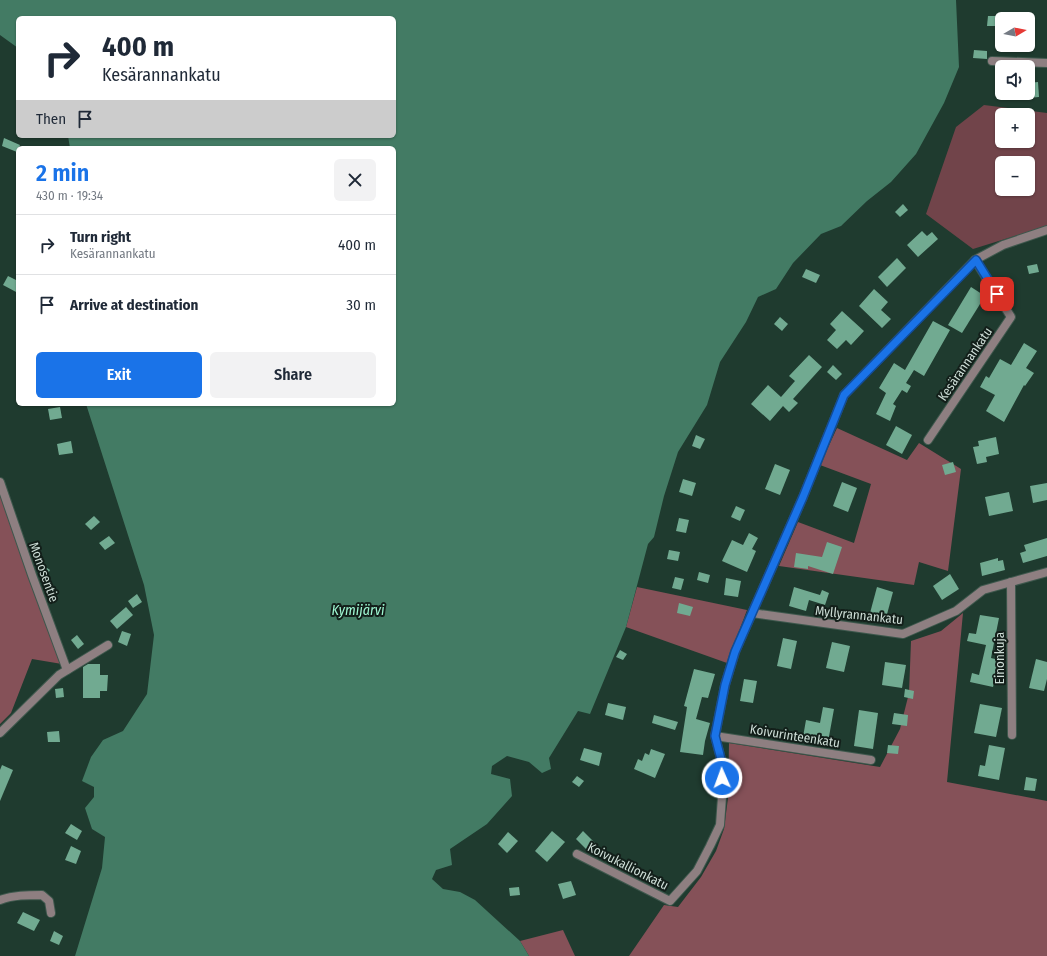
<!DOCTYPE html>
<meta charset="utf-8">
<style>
:root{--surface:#fff;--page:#f2f2f3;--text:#1f2937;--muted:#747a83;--line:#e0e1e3;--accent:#1a73e8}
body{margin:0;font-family:"Fira Sans Condensed",sans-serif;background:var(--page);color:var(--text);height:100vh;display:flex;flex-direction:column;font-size:15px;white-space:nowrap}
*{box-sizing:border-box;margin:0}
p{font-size:13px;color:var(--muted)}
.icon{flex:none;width:22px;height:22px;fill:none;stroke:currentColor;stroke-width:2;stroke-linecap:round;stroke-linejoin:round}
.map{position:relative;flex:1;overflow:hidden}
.details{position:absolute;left:16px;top:146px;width:380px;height:260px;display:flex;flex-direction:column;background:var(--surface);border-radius:6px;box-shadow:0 1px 3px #0004}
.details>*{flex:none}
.top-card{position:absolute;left:16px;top:16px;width:380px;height:122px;border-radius:6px;box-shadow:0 1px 3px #0004;background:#fff;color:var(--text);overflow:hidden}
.needle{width:26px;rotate:80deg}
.buttons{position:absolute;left:995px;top:12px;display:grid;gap:8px}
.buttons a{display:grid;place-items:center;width:40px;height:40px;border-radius:6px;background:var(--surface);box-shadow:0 1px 3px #0004;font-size:20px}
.pin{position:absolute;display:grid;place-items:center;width:34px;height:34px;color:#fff;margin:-17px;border-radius:8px;box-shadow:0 2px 6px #0006}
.me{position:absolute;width:44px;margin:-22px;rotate:358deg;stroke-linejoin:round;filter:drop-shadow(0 0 3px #0008)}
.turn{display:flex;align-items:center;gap:14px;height:84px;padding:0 20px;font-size:18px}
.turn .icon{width:52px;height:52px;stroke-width:2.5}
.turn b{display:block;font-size:28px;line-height:34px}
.then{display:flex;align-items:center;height:38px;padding:0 20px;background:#0003;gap:8px;font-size:15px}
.round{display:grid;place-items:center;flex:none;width:42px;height:42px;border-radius:6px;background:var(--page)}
.overview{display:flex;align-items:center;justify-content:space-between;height:68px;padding:0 20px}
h1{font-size:24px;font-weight:600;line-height:30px;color:var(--accent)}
.cta{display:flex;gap:8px;margin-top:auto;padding:8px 20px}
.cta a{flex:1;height:46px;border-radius:6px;background:var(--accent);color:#fff;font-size:16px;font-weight:600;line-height:46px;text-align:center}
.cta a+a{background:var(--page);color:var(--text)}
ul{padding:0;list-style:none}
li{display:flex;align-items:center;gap:12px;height:60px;padding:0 20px;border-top:1px solid var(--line)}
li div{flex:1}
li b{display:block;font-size:15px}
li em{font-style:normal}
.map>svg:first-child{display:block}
</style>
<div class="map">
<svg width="1047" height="956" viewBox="0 0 1047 956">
<rect width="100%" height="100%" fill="#1f3b2f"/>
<path fill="#71444a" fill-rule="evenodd" d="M984,105L1047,113V226L973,249L926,214L956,127ZM1002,115H1028V141H1002ZM1002,163H1028V189H1002Z"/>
<g fill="#855158">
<path d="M837,428L907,460L919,443L961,469L948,571L919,562L914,585L779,566L798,522L854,543L871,484L820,465Z"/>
<path d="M0,488L62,664L32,659L11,713L0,724Z"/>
<path d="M637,587L747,610L727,663L626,627Z"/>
<path d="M963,613L947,782L1047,801V956H629L664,905L678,907L701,877L716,851L724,829L728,798L729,743L880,767L900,729L909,693L911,641L941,631Z"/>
<path d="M563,930L575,956H529L520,941Z"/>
</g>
<path fill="#437b64" d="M0,0H956L959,67L944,103L916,154L891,182L867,201L841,226L821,234L793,263L776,289L758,297L746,322L720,362L707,405L678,452L664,496L654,537L648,544L626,627L590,714L578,711L549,758L551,769L542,773L529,762L507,756L492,766L491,774L510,779L512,796L487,824L450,849L452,865L436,870L432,879L443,889L460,892L475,900L520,941L529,956H75L102,868L105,837L92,829L85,808L94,797V787L82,781L91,757L103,740L123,731L147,694L154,635L144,585L86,404H394V148H70L68,136H394V18H18V48L0,35Z"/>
<g fill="#71aa91">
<path d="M988,16H1002V26H987Z"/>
<path d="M974,50L987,51V59L973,58Z"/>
<path d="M1038,82L1039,97L1028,98V83Z"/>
<path d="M4,138L20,145L17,152L2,146Z"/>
<path d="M903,204L908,210L900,217L895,212Z"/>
<path d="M922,231L927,236L932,232L938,239L918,257L907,245Z"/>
<path d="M897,258L906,268L887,287L878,277Z"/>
<path d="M1037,264L1039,272L1029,274L1027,266Z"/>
<path d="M806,269L820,275L816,283L802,277Z"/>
<path d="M8,276L18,281V293L3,285Z"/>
<path d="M971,287L985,296L962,333L948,325Z"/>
<path d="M874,289L888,302L881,310L891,319L882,328L859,306Z"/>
<path d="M842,311L864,331L851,345L846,340L837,349L827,340L836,330L830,324Z"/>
<path d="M780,317L788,324L782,331L774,324Z"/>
<path d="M933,321L950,330L924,376L914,370L906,383L911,386L907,393L902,390L893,404L896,406L890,421L876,414L886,393L879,388L894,363L905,370Z"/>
<path d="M1024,343L1037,351L1026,368L1034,373L1025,386L1024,385L1004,422L986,411L995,395L980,387L986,376L989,378L1000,359L1011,365Z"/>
<path d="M809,355L822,367L793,399L798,403L789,412L783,406L770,421L751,404L768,385L781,397L795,381L789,376Z"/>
<path d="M833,365L842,374L836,380L827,372Z"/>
<path d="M60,407L62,418L50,420L48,409Z"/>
<path d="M896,426L912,435L902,454L886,445Z"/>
<path d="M696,435L705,439L700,449L692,446Z"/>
<path d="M996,437L999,454L986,457L987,462L977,464L973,447L979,446L978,441Z"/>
<path d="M71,441L73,453L59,455L57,444Z"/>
<path d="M953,462L956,472L945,475L942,465Z"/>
<path d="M775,464L790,470L780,495L765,489Z"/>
<path d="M683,479L696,483L692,496L679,492Z"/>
<path d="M842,482L857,488L848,512L833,506Z"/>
<path d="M1047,483V500L1033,503L1030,486Z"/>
<path d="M1009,492L1013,511L989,516L985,497Z"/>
<path d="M736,506L745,510L740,521L731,517Z"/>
<path d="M94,516L100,522L91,530L85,524Z"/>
<path d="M679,518L689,520L686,533L676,531Z"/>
<path d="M749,533L758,538L752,549L756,551L747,572L722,561L732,540L743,545Z"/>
<path d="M109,536L115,543L105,550L99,543Z"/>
<path d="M1047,538V556L1023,563L1020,553L1026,551L1024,545Z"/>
<path d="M827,542L842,547L833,574L808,566V569L794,567L796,553L822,557Z"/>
<path d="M669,550L680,552L678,561L667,559Z"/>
<path d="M998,558V561L1003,560L1005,570L982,576L980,563Z"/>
<path d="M44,566L50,570L45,578L38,573Z"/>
<path d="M699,572L710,575L708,583L697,580Z"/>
<path d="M950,574L959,589L942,600L933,586Z"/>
<path d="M675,577L684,579L681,590L672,588Z"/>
<path d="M726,578L741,581L738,597L724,595Z"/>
<path d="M794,587L820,595L822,590L829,593L825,605L809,600L806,611L789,606Z"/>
<path d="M877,587L893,592L886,618L870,613Z"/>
<path d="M137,594L142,602L133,608L128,601Z"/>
<path d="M679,603L693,607L690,616L677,613Z"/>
<path d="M126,607L133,615L117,629L110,621Z"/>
<path d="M980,615L999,618L991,658L999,660L993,687L970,682L972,673L979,675L986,645L967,641L969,633L976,634Z"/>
<path d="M122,631L131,634L127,646L118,642Z"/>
<path d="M77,635L84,644L78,649L71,640Z"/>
<path d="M783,638L797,641L791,669L777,666Z"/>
<path d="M832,642L850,646L844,672L826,668Z"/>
<path d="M620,650L627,654L623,660L616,657Z"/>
<path d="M1036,659L1047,662V679L1044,691L1029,688Z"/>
<path d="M885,662L906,665L902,688L882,685Z"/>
<path d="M88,664H100V675H108L107,691H100V698H83V667Z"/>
<path d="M694,669L715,674L708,698L702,697L696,719L710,723L705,741L703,755L680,752L687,707L684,706Z"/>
<path d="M744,679L757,681L753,703L740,701Z"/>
<path d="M63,688L64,697L56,698L55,689Z"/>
<path d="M905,689L914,691L913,699L904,697Z"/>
<path d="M608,703L626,707L623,720L605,715Z"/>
<path d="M980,704L1002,708L996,737L974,733Z"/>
<path d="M823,707L834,709L828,742L803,737L806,720L820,723Z"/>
<path d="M859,710L878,713L873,749L854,746Z"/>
<path d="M894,713L908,715L907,726L892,724Z"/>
<path d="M654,715L678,722L675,730L652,723Z"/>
<path d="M59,731L60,742H48L47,732Z"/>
<path d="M888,745L899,746L898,754L887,753Z"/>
<path d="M989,745L1005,748L999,780L978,776L980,765L985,766Z"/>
<path d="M584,748L602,753L599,766L580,760Z"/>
<path d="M651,749L665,754L655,778L634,769L638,759L642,761L645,753L649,755Z"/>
<path d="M2,765L13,770L0,801V770Z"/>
<path d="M577,776L584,781L579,787L572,782Z"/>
<path d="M1026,777L1037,779L1035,791L1024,790Z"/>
<path d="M71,824L82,831L77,840L65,833Z"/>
<path d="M552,831L565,842L547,862L535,851Z"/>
<path d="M583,831L598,846L590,853L576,839Z"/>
<path d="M508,832L518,841L507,853L498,844Z"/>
<path d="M71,846L81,851L76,864L65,860Z"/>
<path d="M571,881L576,895L563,899L558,884Z"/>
<path d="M519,887L520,895L510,896L509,888Z"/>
<path d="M23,912L40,920L34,931L17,923Z"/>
<path d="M54,931L63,936L59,945L50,941Z"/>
</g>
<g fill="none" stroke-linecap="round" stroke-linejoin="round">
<g stroke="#3e584d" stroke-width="10">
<g id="street">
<path d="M992,61L1047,63"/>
<path d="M928,440L1011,317L975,260"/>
<path d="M0,482L32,575L67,670"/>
<path d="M1011,582L1012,735"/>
<path d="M752,613L903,634L956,611L983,590L1047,572"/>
<path d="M0,733L59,675L108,645"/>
<path d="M715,736L871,760"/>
<path d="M577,854L670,901L697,871L710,846L720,825L722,797L721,759L715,736L725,685L735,652L803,497L844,395L975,260L1003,245L1047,230"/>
<path d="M0,900C13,895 28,895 42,895L49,901L51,913"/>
</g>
</g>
<use href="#street" stroke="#8e7f81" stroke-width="8"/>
</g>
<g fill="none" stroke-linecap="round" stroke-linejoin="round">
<g stroke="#114b97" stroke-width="10">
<path id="route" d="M722,778L721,759L715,736L725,685L735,652L803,497L844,395L976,260L997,294"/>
</g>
<use href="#route" stroke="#1a73e8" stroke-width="7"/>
</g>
<g text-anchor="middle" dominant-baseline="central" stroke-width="4" stroke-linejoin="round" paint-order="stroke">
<g font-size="13" fill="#ceded7" stroke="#131f1a">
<text transform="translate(965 364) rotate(-56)">Kesärannankatu</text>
<text transform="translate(44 572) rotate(70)">Monosentie</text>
<text transform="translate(859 615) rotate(6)">Myllyrannankatu</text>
<text transform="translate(999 658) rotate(-90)">Einonkuja</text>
<text transform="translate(795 736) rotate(9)">Koivurinteenkatu</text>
<text transform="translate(628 866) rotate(27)">Koivukallionkatu</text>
</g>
<g font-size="14" font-style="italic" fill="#9ff8d3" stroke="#131f1a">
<text x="358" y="610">Kymijärvi</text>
</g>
</g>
</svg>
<div class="buttons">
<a><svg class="needle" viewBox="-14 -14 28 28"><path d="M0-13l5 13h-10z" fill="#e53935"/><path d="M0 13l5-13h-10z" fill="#747a83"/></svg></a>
<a><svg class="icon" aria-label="sound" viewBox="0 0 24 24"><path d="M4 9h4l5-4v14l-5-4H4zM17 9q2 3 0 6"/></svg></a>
<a>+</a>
<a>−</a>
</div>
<div class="pin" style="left:997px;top:294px;background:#d93025"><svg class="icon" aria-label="arrive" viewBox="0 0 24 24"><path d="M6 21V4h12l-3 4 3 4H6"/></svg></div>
<svg class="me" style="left:722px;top:778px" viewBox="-20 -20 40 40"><circle r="17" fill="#1a73e8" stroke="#fff" stroke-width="3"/><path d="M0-11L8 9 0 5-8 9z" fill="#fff"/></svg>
<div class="top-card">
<div class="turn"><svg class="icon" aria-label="right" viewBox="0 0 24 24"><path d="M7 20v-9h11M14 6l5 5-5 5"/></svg><div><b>400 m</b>Kesärannankatu</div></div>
<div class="then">Then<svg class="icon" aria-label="arrive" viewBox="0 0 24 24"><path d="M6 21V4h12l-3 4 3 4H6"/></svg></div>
</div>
<section class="details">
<div class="overview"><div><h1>2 min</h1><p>430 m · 19:34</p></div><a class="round"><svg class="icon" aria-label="close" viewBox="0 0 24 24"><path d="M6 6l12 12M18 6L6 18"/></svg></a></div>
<ul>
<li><svg class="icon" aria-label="right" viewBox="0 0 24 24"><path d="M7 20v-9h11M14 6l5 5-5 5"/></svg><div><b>Turn right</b><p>Kesärannankatu</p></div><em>400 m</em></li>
<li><svg class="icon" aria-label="arrive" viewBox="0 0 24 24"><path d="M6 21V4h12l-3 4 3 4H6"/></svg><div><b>Arrive at destination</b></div><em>30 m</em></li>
</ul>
<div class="cta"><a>Exit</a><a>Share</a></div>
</section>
</div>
